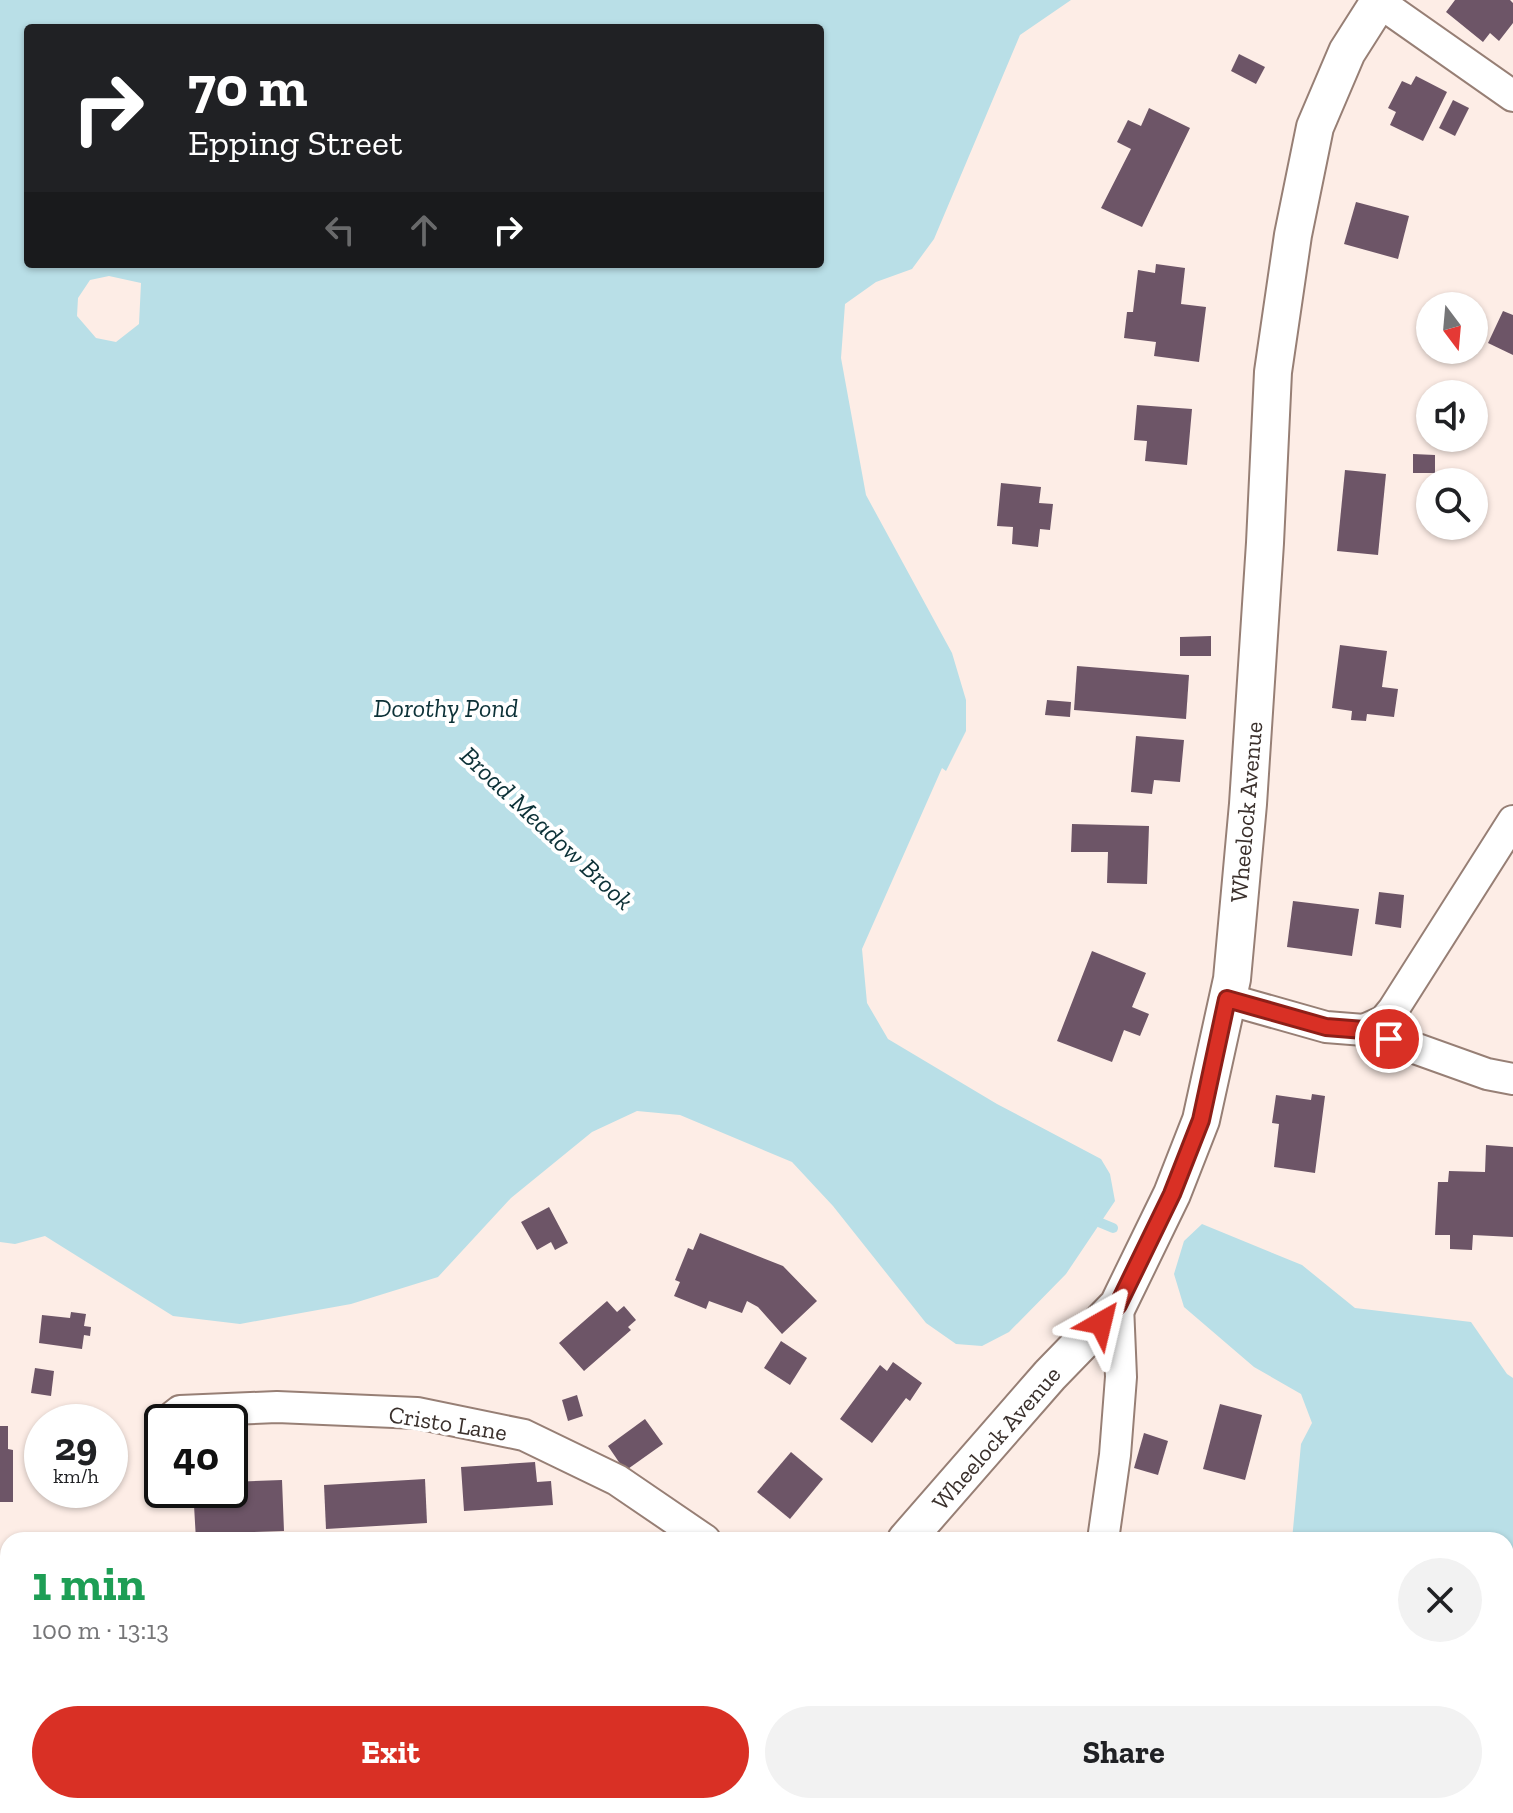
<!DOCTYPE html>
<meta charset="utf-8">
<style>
:root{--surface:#fff;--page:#f2f2f2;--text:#202124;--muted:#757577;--accent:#d93025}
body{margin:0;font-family:"Zilla Slab",serif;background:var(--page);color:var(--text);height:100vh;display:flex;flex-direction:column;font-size:30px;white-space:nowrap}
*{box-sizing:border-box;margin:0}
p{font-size:26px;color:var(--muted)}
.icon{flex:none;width:44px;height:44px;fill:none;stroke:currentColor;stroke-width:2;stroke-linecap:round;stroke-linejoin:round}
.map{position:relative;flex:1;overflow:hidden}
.sheet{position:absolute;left:0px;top:1532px;width:1514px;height:282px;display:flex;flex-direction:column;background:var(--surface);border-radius:24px 24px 0 0;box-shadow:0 2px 6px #0004}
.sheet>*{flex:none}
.banner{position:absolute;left:24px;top:24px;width:800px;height:244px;border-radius:8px;box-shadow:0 2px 6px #0004;background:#202124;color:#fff;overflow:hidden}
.needle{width:52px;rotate:164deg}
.fabs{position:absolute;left:1416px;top:292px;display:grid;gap:16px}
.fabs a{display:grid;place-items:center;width:72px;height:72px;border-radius:50%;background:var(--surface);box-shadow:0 2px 6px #0004;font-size:40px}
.speed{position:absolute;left:24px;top:1404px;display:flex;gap:16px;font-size:40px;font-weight:700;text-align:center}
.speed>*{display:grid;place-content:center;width:104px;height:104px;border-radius:50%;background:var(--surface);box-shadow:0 2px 6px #0004;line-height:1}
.speed small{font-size:20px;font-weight:400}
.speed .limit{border:4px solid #111;border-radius:12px;background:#fff;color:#111}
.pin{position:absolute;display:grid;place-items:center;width:68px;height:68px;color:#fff;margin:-34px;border:4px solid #fff;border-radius:50%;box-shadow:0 2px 8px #0007}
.me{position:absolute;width:88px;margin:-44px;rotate:37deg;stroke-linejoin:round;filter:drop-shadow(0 0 6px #0008)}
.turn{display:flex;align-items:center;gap:28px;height:168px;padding:0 32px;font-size:36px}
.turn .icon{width:104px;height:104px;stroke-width:2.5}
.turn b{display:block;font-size:56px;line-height:68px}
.lanes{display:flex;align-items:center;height:76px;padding:0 32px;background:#0003;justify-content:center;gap:40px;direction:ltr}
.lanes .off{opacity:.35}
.round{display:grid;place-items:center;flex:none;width:84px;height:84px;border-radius:42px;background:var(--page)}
.headline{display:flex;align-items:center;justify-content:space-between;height:136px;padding:0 32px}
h1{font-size:48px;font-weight:700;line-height:60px;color:#1e9e55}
.button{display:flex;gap:16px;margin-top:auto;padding:16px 32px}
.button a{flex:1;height:92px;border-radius:48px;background:var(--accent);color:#fff;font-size:32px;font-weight:700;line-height:92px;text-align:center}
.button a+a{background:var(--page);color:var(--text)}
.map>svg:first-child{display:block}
</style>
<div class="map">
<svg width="1513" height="1813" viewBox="0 0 1513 1813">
<rect width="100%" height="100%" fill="#fdede6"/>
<g fill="#b9dfe7" fill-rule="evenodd">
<path d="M0,0H1071L1020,35L934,239L912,269L876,282L845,304L841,358L866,495L952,653L966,700V731L946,771L942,768L862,949L867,1003L888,1039L997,1104L1101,1159L1110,1174L1115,1201L1066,1274L1009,1332L982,1346L956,1344L926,1323L833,1206L792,1162L680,1115L637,1111L592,1132L511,1198L438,1277L351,1304L240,1324L173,1316L45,1236L15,1244L0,1242ZM28,28H820V264H28ZM109,276L141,283L139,324L116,342L96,338L77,316L78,298L90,280Z"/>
<path d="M1202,1224L1302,1265L1355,1308L1471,1322L1507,1374L1513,1378V1813H1318L1317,1806H1506V1540H1292L1301,1444L1312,1423L1301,1394L1254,1367L1184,1307L1174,1274L1184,1241Z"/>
</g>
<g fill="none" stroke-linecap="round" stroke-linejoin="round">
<path stroke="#b9dfe7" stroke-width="10" d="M1089,1218L1113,1228"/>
</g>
<g fill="#6d5567">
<path d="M1455,0H1510L1513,3V23L1499,41L1490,33L1483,42L1446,12Z"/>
<path d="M1239,54L1265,67L1256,84L1231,71Z"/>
<path d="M1416,76L1447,92L1423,141L1390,125L1396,112L1388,108L1402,81L1411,85Z"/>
<path d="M1453,100L1469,108L1455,136L1439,128Z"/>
<path d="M1149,108L1190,128L1142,227L1101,208L1131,149L1117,142L1128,120L1141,126Z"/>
<path d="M1356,202L1409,216L1398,259L1344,244Z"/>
<path d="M1156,264L1185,268L1181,304L1206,307L1199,362L1154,356L1156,342L1124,338L1127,312H1133L1138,270L1155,273Z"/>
<path d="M1503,311L1513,315V355L1488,343Z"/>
<path d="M1137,405L1192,409L1187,465L1145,461L1147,441L1134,440Z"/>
<path d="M1413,454L1435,455V473H1413Z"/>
<path d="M1345,470L1386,474L1378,555L1337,551Z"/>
<path d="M1001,483L1041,487L1039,503L1053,504L1050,530L1040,529L1038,547L1012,544L1013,527L997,526Z"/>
<path d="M1211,636V656H1180V637Z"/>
<path d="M1340,645L1387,651L1382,687L1398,689L1394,717L1367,714L1366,721L1351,720L1352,711L1332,708Z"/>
<path d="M1077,666L1189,675L1186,719L1074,710Z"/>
<path d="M1047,700L1071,702L1070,717L1045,715Z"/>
<path d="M1136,736L1184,740L1180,782L1154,780L1152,794L1131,792Z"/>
<path d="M1072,824L1149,826L1147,884L1107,883L1108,852H1071Z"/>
<path d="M1379,892L1404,895L1401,928L1375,924Z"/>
<path d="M1293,901L1359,909L1352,956L1287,947Z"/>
<path d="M1092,951L1146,973L1132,1007L1149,1014L1140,1036L1124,1030L1112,1062L1057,1041Z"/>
<path d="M1312,1094L1325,1096L1315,1173L1274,1167L1279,1124L1272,1123L1276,1095L1311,1100Z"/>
<path d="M1486,1145L1513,1147V1237L1473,1235L1472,1250L1450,1249V1235H1435L1438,1182H1448L1449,1171L1485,1172Z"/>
<path d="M549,1207L568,1243L555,1250L551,1242L537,1250L521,1222Z"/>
<path d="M700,1233L783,1266L817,1301L782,1334L758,1307L747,1301L742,1313L709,1301L706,1309L674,1296L680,1282L675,1280L688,1248L693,1250Z"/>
<path d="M607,1301L617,1312L624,1306L636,1320L628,1327L631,1330L584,1371L559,1343Z"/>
<path d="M71,1312L86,1314L84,1326L91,1327L90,1336L84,1335L82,1349L39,1343L42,1315L70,1318Z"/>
<path d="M781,1341L807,1358L790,1385L764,1368Z"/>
<path d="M893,1362L922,1383L910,1401L906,1398L872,1443L840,1419L880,1365L887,1371Z"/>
<path d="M35,1368L54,1371L51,1396L31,1393Z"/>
<path d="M577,1395L583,1416L568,1421L562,1400Z"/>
<path d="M1220,1404L1262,1415L1245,1480L1203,1469Z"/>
<path d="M645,1419L663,1444L625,1471L608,1446Z"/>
<path d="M0,1426H8V1449L13,1450V1502H0Z"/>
<path d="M1144,1433L1168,1441L1158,1475L1134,1468Z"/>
<path d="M791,1452L823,1479L790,1519L757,1492Z"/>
<path d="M535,1462L537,1482L551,1481L553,1505L464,1511L461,1467Z"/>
<path d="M425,1479L427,1523L326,1529L324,1485Z"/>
<path d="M282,1480L284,1531L223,1533L224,1540H196L194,1505L219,1504L218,1490H230V1482Z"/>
<path d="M0,1771L8,1779V1806H53L60,1813H0V1793L3,1789L0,1786Z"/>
<path d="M268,1806L277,1813H260Z"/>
<path d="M739,1806H803L800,1813H736Z"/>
</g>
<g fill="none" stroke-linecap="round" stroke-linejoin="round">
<g stroke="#977f75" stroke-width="34">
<g id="minor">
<path d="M1379,2L1513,96"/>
<path d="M1227,999L1326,1027L1364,1030L1487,1074L1513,1079"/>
<path d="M1364,1030L1384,1021L1393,1010L1513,821"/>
<path d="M166,1422L180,1411L277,1407L417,1413L524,1435L617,1480L705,1540"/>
<path d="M1103,1540L1115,1455L1121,1377L1118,1305"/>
<path d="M0,1651L8,1660"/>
<path d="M127,1806L133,1813"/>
<path d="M1104,1806L1105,1813"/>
</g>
</g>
<g stroke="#977f75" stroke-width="40">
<g id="tertiary">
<path d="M906,1540L1050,1375L1118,1305L1172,1194L1201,1120L1232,979L1248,804L1265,543L1273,372L1293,235L1315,127L1347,52L1380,0"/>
<path d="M665,1813L671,1806"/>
</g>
</g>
<use href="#minor" stroke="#fff" stroke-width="30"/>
<use href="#tertiary" stroke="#fff" stroke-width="36"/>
</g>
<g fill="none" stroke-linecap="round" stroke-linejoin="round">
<g stroke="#8d1f18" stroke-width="20">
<path id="route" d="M1101,1323L1118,1305L1172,1194L1201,1120L1227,999L1326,1027L1364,1030L1389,1039"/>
</g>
<use href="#route" stroke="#d93025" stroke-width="14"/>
</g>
<g text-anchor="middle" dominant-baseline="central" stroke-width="8" stroke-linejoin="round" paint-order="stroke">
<g font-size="24" fill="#3a302c" stroke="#fff">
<text transform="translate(1246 812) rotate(-85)">Wheelock Avenue</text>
<text transform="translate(448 1423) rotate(9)">Cristo Lane</text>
<text transform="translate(996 1438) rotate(-49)">Wheelock Avenue</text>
</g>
<g font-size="26" font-style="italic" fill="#0c3137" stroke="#fff">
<text x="446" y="708">Dorothy Pond</text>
<text transform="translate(547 828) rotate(43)">Broad Meadow Brook</text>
</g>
</g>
</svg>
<div class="fabs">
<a><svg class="needle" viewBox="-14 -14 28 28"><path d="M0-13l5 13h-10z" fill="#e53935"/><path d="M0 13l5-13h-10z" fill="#757577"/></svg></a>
<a><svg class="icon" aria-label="sound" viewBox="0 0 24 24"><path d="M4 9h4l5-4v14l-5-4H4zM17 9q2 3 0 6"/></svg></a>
<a><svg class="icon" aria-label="search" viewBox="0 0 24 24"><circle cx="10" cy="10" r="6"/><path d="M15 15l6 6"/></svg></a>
</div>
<div class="speed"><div>29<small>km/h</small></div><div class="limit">40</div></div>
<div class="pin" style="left:1389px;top:1039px;background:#d93025"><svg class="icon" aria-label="arrive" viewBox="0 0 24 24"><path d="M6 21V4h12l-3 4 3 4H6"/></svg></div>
<svg class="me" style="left:1101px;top:1323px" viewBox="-20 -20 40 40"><path d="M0-17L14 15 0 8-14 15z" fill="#d93025" stroke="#fff" stroke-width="4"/></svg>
<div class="banner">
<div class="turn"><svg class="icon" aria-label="right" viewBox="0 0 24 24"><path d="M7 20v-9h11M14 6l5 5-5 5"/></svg><div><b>70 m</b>Epping Street</div></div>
<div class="lanes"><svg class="icon off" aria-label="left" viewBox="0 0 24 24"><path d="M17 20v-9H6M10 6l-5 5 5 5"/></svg><svg class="icon off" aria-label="ahead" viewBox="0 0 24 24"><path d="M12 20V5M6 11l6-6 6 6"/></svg><svg class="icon" aria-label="right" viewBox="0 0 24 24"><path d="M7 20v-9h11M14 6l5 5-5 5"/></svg></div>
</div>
<section class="sheet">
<div class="headline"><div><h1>1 min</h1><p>100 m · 13:13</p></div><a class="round"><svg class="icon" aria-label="close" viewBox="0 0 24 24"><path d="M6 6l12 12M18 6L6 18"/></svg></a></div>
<div class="button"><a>Exit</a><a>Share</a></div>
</section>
</div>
